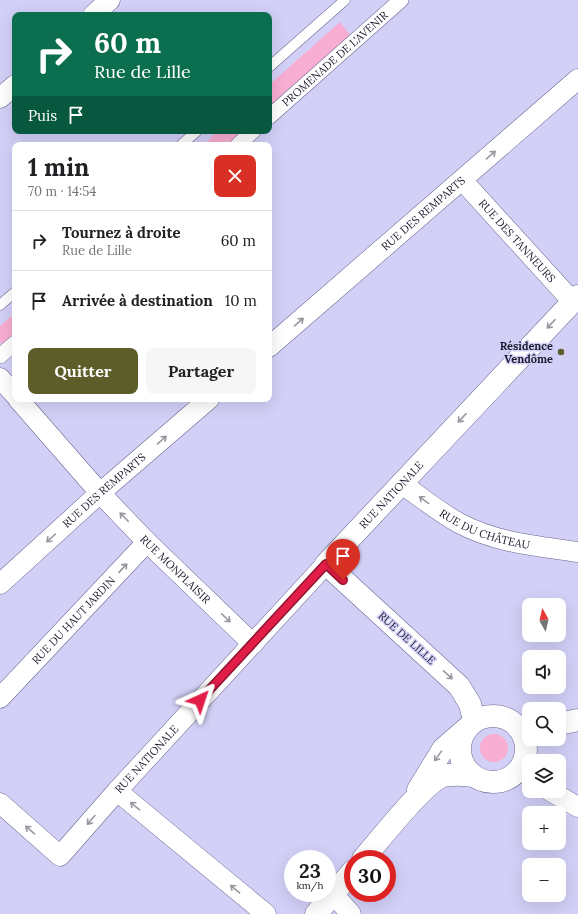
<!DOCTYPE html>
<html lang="fr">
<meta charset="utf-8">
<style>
:root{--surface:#fff;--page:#f6f6f6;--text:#202124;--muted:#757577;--line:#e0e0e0;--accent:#5d5d2a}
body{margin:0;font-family:Lora,serif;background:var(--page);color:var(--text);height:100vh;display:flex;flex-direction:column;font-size:15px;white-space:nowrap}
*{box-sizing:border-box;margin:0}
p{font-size:13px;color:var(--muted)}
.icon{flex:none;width:22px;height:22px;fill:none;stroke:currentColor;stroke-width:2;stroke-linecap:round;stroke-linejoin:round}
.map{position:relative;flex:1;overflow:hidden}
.sheet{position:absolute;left:12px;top:142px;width:260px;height:260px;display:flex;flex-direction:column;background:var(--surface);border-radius:8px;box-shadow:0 4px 16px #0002}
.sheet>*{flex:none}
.hud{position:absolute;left:12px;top:12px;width:260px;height:122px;border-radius:8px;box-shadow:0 4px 16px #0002;background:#0b6e4f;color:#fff;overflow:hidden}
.needle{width:26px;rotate:352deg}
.controls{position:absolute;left:522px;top:598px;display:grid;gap:8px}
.controls a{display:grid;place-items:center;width:44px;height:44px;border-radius:8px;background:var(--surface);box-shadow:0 4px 16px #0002;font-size:20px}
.speed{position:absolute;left:284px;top:850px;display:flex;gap:8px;font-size:20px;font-weight:700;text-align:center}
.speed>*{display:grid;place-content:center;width:52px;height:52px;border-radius:50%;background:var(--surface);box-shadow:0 4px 16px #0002;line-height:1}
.speed small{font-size:10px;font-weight:400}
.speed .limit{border:6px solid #d22;background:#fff;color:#111}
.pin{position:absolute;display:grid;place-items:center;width:34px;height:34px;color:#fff;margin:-41px -17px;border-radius:50% 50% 50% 0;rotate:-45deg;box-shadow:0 0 4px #0007}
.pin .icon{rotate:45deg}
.me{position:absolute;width:44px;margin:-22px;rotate:42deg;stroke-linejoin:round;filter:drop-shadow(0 0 3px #0008)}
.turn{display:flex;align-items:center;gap:14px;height:84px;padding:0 16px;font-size:18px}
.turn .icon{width:52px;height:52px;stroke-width:2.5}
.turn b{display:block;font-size:28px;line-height:34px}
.then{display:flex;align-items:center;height:38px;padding:0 16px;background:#0003;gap:8px;font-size:15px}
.round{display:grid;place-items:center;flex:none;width:42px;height:42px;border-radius:8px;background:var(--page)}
.overview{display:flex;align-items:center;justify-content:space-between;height:68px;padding:0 16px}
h1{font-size:24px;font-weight:800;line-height:30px}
.primary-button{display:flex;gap:8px;margin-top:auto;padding:8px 16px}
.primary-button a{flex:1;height:46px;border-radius:8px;background:var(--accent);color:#fff;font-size:16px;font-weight:800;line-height:46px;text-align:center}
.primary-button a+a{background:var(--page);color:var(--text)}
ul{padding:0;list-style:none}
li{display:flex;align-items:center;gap:12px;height:60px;padding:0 16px;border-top:1px solid var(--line)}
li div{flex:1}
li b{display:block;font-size:15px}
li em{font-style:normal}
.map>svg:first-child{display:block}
</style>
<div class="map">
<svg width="578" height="914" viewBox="0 0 578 914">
<rect width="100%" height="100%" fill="#d3d0f8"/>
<g fill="#f8aed2">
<path d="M340,22L350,35L269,108V85Z"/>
<path d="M218,131H243L228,145H203Z"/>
<path d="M15,313V335L3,345L0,342V326Z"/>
<circle cx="494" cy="748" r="14"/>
</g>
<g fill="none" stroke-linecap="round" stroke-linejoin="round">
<g stroke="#6a6692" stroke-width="11">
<g id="service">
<path d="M269,67L345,0"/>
<path d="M181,145L197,131"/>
<path d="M0,305L15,292"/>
</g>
</g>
<g stroke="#6a6692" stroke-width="16">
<g id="pedestrian">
<path id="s1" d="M269,117L401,0"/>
<path d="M238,145L253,131"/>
<path d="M0,356L15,343"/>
</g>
</g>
<g stroke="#6a6692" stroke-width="21">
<g id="minor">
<path d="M93,15L110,0"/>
<path d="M0,98L15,85"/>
<path id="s2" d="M462,180L572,301"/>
<path id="s3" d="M269,347L578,79"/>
<path d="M0,378L15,395"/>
<path id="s4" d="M18,399L100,493L147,542L253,644"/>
<path id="s5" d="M401,483C420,497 439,512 459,523C496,543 538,546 578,552"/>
<path id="s6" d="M0,584L100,493L209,399"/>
<path id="s7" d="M0,698L147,542"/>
<path d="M520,769L529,775"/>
<path d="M117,791L266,914"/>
<path d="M550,791L578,807"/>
<path id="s8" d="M0,803L60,856L117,791L326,564"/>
<path d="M333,894L351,914"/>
</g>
</g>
<g stroke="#6a6692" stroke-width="23">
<g id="secondary">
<circle cx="493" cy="749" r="33"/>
<path id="s9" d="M474,721L470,704L459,686L326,564L578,296"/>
<path d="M559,724L578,720"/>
<path d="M418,790L443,749L466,729"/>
<path d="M363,859C379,841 422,785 441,777C452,773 463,775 474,776"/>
<path d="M316,914L353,871"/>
</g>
</g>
<use href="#service" stroke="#fff" stroke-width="10"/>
<use href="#pedestrian" stroke="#fff" stroke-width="15"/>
<use href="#minor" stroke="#fff" stroke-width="20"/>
<use href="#secondary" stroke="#fff" stroke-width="22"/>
</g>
<defs><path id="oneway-shaft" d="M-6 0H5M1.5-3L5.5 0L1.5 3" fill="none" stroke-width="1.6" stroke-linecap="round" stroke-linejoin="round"/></defs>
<g stroke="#9998a0">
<use href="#oneway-shaft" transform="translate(491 155) rotate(-41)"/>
<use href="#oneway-shaft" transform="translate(299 322) rotate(-41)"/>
<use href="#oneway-shaft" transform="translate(551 324) rotate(133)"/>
<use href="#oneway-shaft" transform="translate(462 418) rotate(133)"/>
<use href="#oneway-shaft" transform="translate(162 440) rotate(-41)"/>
<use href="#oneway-shaft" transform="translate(424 500) rotate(-144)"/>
<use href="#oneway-shaft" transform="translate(124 517) rotate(-134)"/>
<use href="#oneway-shaft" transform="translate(51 538) rotate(138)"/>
<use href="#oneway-shaft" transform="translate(123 568) rotate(-47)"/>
<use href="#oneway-shaft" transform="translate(226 618) rotate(44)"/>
<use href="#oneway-shaft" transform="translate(448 675) rotate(43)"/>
<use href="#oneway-shaft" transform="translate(438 756) rotate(125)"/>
<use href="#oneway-shaft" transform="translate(135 806) rotate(-140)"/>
<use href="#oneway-shaft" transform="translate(91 820) rotate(131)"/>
<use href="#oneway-shaft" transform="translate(30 830) rotate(-139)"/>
<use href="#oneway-shaft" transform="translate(235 889) rotate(-140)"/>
</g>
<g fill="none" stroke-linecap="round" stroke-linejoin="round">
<g stroke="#92132f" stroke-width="10">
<path id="route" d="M200,700L326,564L343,580"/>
</g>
<use href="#route" stroke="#e11d48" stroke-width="7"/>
</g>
<circle fill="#5d5d2a" stroke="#d3d0f8" stroke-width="1.5" cx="561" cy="352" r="4"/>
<g text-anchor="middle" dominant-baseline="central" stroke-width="3" stroke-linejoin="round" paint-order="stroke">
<g font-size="11" fill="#1d1b2d" stroke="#d3d0f8">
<text stroke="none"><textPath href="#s1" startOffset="88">PROMENADE DE L'AVENIR</textPath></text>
<text stroke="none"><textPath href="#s3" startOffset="204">RUE DES REMPARTS</textPath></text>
<text stroke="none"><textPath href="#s2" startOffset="82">RUE DES TANNEURS</textPath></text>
<text stroke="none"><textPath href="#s6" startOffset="140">RUE DES REMPARTS</textPath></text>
<text stroke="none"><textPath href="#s9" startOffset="314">RUE NATIONALE</textPath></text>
<text stroke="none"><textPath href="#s5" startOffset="97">RUE DU CHÂTEAU</textPath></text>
<text stroke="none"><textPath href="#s4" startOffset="232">RUE MONPLAISIR</textPath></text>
<text stroke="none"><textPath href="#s7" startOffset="107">RUE DU HAUT JARDIN</textPath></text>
<text transform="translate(407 638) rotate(42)">RUE DE LILLE</text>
<text stroke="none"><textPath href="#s8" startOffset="210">RUE NATIONALE</textPath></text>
</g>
<g font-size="11" font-weight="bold" fill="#1d1b2d" stroke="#d3d0f8" text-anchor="end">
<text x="553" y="346">Résidence<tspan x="553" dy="13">Vendôme</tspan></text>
</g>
</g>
</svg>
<div class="controls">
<a><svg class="needle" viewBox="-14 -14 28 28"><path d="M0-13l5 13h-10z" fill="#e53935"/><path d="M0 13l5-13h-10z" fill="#757577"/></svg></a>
<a><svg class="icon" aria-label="sound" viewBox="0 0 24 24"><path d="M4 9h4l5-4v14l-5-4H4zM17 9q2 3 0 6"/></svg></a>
<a><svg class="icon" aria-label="search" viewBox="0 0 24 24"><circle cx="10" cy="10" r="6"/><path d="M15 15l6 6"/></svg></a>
<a><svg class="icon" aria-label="layers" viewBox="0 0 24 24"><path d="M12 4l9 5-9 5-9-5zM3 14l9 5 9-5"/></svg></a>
<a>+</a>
<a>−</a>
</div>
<div class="speed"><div>23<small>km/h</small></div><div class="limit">30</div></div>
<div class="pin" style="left:343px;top:580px;background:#d93025"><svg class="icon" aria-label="arrive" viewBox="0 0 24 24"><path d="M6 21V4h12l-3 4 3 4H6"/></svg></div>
<svg class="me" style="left:200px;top:700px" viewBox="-20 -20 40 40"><path d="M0-17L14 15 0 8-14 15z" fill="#e11d48" stroke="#fff" stroke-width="4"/></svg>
<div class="hud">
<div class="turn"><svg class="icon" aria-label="right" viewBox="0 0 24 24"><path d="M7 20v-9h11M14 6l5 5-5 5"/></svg><div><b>60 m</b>Rue de Lille</div></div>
<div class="then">Puis<svg class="icon" aria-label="arrive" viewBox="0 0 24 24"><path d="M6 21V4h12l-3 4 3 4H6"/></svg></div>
</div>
<section class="sheet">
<div class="overview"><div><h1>1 min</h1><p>70 m · 14:54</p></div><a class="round" style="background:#d93025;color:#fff"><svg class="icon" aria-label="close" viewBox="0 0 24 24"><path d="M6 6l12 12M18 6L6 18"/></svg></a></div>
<ul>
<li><svg class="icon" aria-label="right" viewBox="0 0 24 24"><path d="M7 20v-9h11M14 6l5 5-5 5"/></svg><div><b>Tournez à droite</b><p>Rue de Lille</p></div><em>60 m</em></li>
<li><svg class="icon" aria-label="arrive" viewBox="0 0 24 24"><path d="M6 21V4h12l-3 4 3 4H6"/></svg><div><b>Arrivée à destination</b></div><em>10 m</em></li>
</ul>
<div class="primary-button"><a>Quitter</a><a>Partager</a></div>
</section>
</div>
